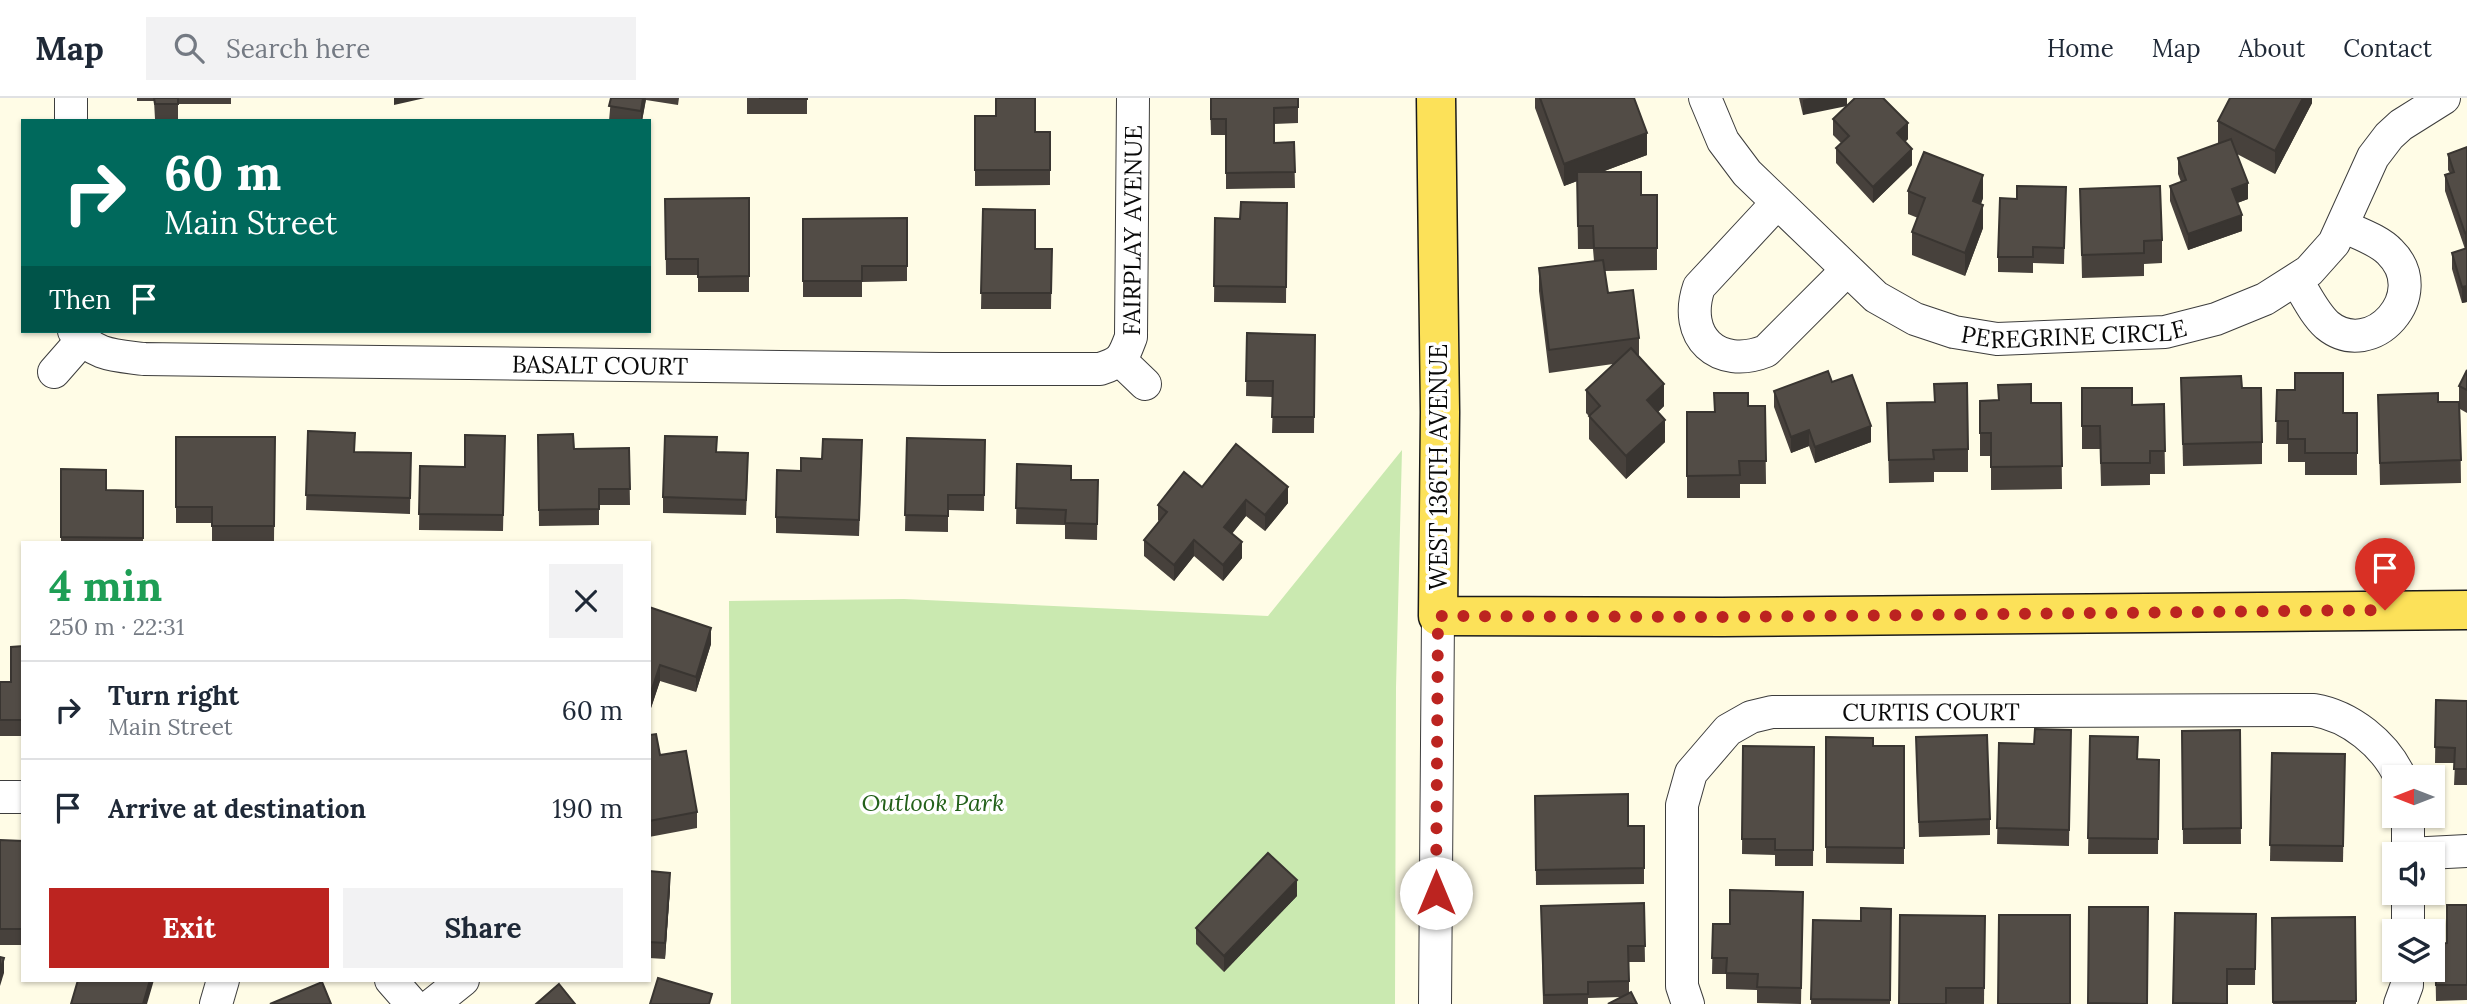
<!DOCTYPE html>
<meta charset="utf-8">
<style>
:root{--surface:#fff;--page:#f2f2f3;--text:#1f2937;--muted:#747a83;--line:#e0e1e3;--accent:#bc2420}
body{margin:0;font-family:Lora,serif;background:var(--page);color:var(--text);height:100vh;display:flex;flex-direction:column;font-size:26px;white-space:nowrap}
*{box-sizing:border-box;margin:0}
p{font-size:23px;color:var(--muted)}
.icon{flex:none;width:38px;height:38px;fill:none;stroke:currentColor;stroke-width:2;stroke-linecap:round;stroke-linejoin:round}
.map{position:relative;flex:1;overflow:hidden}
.sheet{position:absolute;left:21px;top:443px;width:630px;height:441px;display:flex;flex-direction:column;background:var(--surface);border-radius:0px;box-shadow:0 2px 5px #0004}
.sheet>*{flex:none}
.banner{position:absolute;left:21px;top:21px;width:630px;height:214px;border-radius:0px;box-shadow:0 2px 5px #0004;background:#00695c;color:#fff;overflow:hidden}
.needle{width:46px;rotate:270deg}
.tools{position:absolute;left:2382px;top:667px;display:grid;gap:14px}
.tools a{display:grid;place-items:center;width:63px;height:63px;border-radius:0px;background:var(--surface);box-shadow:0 2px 5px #0004;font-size:35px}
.pin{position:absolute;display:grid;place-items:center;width:60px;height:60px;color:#fff;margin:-72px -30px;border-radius:50% 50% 50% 0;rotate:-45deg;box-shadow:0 0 7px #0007}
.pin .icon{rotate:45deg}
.me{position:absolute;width:77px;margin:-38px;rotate:0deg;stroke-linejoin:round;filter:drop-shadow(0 0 5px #0008)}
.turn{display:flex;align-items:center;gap:24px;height:147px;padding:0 28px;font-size:32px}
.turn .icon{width:91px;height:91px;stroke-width:2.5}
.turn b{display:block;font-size:49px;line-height:60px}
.then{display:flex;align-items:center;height:66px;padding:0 28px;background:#0003;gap:14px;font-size:26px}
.round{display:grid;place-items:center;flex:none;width:74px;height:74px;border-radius:0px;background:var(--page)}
.headline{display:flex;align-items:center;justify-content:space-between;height:119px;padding:0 28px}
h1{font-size:42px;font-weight:700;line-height:52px;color:#1e9e55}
.cta{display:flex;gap:14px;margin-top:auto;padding:14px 28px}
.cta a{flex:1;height:80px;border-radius:0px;background:var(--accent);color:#fff;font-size:28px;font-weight:700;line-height:80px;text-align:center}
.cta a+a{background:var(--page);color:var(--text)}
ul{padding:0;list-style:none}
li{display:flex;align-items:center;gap:21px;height:98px;padding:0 28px;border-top:2px solid var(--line)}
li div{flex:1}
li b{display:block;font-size:26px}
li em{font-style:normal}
header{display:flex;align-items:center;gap:42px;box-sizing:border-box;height:98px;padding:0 35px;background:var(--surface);border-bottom:2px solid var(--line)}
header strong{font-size:33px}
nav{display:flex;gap:38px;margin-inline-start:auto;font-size:24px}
.search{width:490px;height:63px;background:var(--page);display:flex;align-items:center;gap:18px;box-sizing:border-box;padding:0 24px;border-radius:0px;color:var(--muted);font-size:26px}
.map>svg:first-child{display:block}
</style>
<header>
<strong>Map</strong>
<div class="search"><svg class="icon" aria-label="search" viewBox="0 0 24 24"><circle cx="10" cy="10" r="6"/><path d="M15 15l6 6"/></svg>Search here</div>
<nav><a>Home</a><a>Map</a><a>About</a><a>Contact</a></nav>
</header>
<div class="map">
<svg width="2467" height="906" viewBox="0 0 2467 906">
<rect width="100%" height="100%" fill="#fffce6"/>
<path fill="#cae9b0" d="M1402,352L1396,590L1395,906H731L729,503L904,501L1268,518Z"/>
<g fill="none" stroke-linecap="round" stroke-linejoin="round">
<g stroke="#3d3d3d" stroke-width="34">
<g id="minor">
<path id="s1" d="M1705,0L1723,43L1747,75L1876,199L1915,221L1954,234L1997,241L2165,234L2216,221L2265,201L2309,173L2334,145L2373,59L2389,38L2401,27L2444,0"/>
<path d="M71,23V0"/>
<path d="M1777,105L1699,189C1682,239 1718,272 1766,253L1847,172"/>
<path d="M2297,183C2306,197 2314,215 2327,227C2372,264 2433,196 2390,154C2379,142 2357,135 2343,128"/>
<path id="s2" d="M74,233C96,258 112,257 144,261L942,271H1100C1122,264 1123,260 1131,239L1133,0"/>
<path d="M1120,262L1145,286"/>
<path d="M54,274L82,242"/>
<path d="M0,699H23"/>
<path d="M2408,718V756"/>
<path d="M2408,756L2467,753"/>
<path d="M2408,833V794"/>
<path d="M391,882L412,906"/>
<path d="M216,906L223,882"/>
<path d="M433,906L463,882"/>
<path d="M1435,906L1438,518"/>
<path id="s3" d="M1688,906L1682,888V707L1691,675L1728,632L1751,619L1772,614L2314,612C2350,618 2385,646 2400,679"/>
<path d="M2400,906L2407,887V872"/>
</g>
</g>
<g stroke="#1b1b1b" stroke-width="41">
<path id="major" d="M1436,0L1440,314L1438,518L1722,519L2467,512"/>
</g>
<use href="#minor" stroke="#fff" stroke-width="32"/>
<use href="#major" stroke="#fce159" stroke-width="38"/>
</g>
<g fill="#47413c">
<path d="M137,0H231V6H178V21H155L154,3H137Z"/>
<path d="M611,0H679L678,7L646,2L642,23H609Z"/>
<rect x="747" y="0" width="60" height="16"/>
<path d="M1210,0H1298V25L1274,26V45L1294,44L1295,90L1226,91V37H1211Z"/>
<path d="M1535,0H1634L1647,57L1602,74L1641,97H1657V172L1605,173L1608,195L1639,240V259L1664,308L1658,314L1665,344L1626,381L1589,341V318L1586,315V292L1613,266L1549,275L1539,193V170L1594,163L1593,151H1578L1577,83L1564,88L1535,10Z"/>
<path d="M1799,0H1847L1803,17Z"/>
<path d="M2312,0V5L2275,76L2237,56L2248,101L2237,105L2242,133L2188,152L2170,103V88L2181,84L2178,76V60L2218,46V23Z"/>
<path d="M975,18L1035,34H1050V87L975,88Z"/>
<path d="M1833,21L1908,41L1905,44L1912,67L1873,105L1836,65V50L1841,45L1833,37Z"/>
<path d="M2467,49L2465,151L2445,93V77L2450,75L2448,72V56Z"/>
<path d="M2066,89L2064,166L2033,165V175L1998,174V159L2017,101Z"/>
<path d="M2080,91L2162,142V165L2144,166V178L2082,180Z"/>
<path d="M1908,93L1983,100L1981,106L1983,130L1965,178L1912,157V134L1918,120L1908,116Z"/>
<path d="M749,100V194H698V177H666L665,101Z"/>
<path d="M1287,105L1286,205L1214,204L1215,120L1240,121Z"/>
<path d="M983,111L1035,151H1052L1051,211H981Z"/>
<path d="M907,120V183L862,184V199H803V121Z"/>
<path d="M2467,150V204L2462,205L2452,171V155Z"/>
<path d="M1247,235L1315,237L1314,335H1272L1273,299L1246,298Z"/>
<path d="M2467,272V315L2460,311L2461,385L2380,387L2378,297L2438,304H2459V288Z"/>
<path d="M2181,280L2262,344V366L2183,368Z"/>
<path d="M1832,284L1871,344L1815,365L1809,348L1791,355L1774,309V293Z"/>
<path d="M1934,286L1968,351V374H1934V384L1889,385L1887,305L1934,304Z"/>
<path d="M2082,290L2132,307L2164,306L2165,376H2150V387L2101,388L2100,351H2082Z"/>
<path d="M2277,292L2343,315H2357V377H2305V364H2288V346H2276Z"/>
<path d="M1714,295L1748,308H1765L1766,386H1740V400H1687V314H1714Z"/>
<path d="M1980,303L2031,305H2061L2062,391L1991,392V358H1980Z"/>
<path d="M308,333L355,354L411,355L410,416L306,412Z"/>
<path d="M538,337L574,351L629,350L630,407H599V427L539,428Z"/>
<path d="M505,338L503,433L419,432L420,368L465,369Z"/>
<path d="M176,339H275L274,444H212V425H176Z"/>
<path d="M907,340L985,342L984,413L948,412V434L905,433Z"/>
<path d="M717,354L748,371L746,417L663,415V399Z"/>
<path d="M862,358L859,438L776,435V419L801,373L822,361Z"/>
<path d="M1017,366L1071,382H1098L1097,442L1065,441V427L1016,426Z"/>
<path d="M61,371L106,392L143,393V444H61Z"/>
<path d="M1202,389L1288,405L1265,433L1246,418L1232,436L1242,460L1223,483L1194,458L1174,483L1144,458V442L1159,424L1158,422V407Z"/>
<path d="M649,509L711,546L696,594L660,583L651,610L649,609Z"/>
<path d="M23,548V638H0V584H11Z"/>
<path d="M2436,602L2467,603V687H2454L2455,665H2435Z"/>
<path d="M2071,632L2069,748L1997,746L1999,645L2034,646Z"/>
<path d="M2240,632L2241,746H2183L2182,633Z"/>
<path d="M649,637L660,657L697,714V730L649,739Z"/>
<path d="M2090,638L2137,661L2159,662L2158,756H2088Z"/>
<path d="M1826,639L1873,648H1904V766L1826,765Z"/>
<path d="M1743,648L1814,649L1813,768H1775V757L1742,756Z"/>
<path d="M1916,655L1990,721V737L1919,739Z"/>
<path d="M2272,655L2345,656L2343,764L2270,763Z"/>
<path d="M1535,698L1628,728H1644V786L1536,787Z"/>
<path d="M0,742L23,743V847H0Z"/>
<path d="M649,773L670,791L665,861L649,860Z"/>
<path d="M1803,794L1801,906L1757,905V892L1726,891V876H1712L1713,826H1730Z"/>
<path d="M1297,798L1224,874L1196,846V830Z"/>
<path d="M1644,805L1645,864H1629V895L1621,899L1588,900V906H1543L1541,808Z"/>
<path d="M2467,807V902L2436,903L2435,846L2447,845Z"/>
<path d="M1891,811L1890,906H1811L1813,822L1861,823Z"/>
<path d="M2175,815L2256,816L2255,887H2227V906H2173Z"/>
<path d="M1985,818L1984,906H1899Z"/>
<path d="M2355,819L2356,906H2273L2272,820Z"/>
</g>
<g fill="#393531">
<path d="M394,0H425L394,7Z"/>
<path d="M643,0H646L642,23H641V13Z"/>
<path d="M1810,0H1847V8L1803,17V2Z"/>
<path d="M2303,0H2312V5L2275,76V53Z"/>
<path d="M1908,25V41L1897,51V35Z"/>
<path d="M1647,35V57L1564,88V66Z"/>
<path d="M1912,51V67L1873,105V89Z"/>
<path d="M1983,77V100L1973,126V103Z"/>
<path d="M2248,85V101L2232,107V91Z"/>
<path d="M1983,107V130L1965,178V155Z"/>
<path d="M2242,117V133L2188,152V136Z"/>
<path d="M2467,134V150L2465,151V135Z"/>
<path d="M2467,188V204L2462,205V189Z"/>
<path d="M1664,286V308L1647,325V302Z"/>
<path d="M1665,322V344L1626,381V358Z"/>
<path d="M1871,328V344L1815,365V349Z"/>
<path d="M1809,332V348L1791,355V339Z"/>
<path d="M1288,389V405L1265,433V417Z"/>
<path d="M1246,402V418L1224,445V429Z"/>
<path d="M1194,442V458L1174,483V467Z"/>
<path d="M1242,444V460L1223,483V467Z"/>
<path d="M711,530V546L696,594V579Z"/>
<path d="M660,567V583L651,610V594Z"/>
<path d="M670,775V791L665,861V845Z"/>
<path d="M1297,782V798L1224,874V858Z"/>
<path d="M4,860V875L0,888V873Z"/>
<path d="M150,882H154L147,906H143Z"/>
</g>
<g fill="#524c46" stroke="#393531" stroke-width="2">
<path d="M154,0H178V6H155Z"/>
<path d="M611,0H643L641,13L609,8Z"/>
<path d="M759,0H807V1Z"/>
<path d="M996,0H1035V34H1050V72H975V18H996Z"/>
<path d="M1211,0H1298V9L1274,10V45L1294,44L1295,74L1226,75V21H1211Z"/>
<path d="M1540,0H1634L1647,35L1564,66Z"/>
<path d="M1855,0H1883L1908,25L1897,35L1912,51L1873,89L1836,50L1849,38L1833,21Z"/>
<path d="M2230,0H2303L2275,53L2218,23Z"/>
<path d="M2231,41L2248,85L2232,91L2242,117L2188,136L2170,88L2186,82L2178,60Z"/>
<path d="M2467,49V134L2465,135L2445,77L2454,74L2448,56Z"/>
<path d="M1924,54L1983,77L1973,103L1983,107L1965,155L1912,134L1925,100L1908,93Z"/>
<path d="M1577,74H1641V97H1657V150H1594L1593,128H1578Z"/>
<path d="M2017,88L2066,89L2064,150L2033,149V159H1998L2000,100L2017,101Z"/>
<path d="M2160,88L2162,142L2144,143V155L2082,157L2080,91Z"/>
<path d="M749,100V178L698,179V161H666L665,101Z"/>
<path d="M1241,104L1287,105L1286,189L1214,188L1215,120L1240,121Z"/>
<path d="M983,111L1035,112V151H1052L1051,195H981Z"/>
<path d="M907,120V168H862V183H803V121Z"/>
<path d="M2467,150V188L2462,189L2452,155Z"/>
<path d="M1603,162L1608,195L1633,192L1639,240L1549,252L1539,170Z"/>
<path d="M1247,235L1315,237L1314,319H1272L1273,283H1246Z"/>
<path d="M1631,250L1664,286L1647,302L1665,322L1626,358L1589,318L1600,308L1586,292Z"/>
<path d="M2467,272V292L2459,288Z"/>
<path d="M1828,273L1832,284L1852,277L1871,328L1815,349L1809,332L1791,339L1774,293Z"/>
<path d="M2295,275H2343V315H2357V355H2305V341H2288V323H2276L2277,292H2295Z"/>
<path d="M2241,278L2242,290H2261L2262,344L2183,346L2181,280Z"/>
<path d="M1967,285L1968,351L1933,352L1934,361L1889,362L1887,305L1935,304L1934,286Z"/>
<path d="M2031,286V305H2061L2062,368L1991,369V335H1980V303L1999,302L1998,287Z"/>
<path d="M2082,290H2132V307L2164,306L2165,353H2150V365H2101L2100,328H2082Z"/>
<path d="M1714,295H1748V308H1765L1766,363H1739L1740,377L1687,378V314H1715Z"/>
<path d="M2438,295V304H2459L2461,362L2380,365L2378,297Z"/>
<path d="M308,333L355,335L354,354L411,355L410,400L306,397Z"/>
<path d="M573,336L574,351L629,350L630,391H599V411L539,412L538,337Z"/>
<path d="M465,337L505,338L503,417L419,416L420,368L465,369Z"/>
<path d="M665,338L717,339L716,354L748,355L746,402L663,399Z"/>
<path d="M176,339H275L274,428H212V409H176Z"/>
<path d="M907,340L985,342L984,397H948V418L905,417Z"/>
<path d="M823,341L862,342L859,422L776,419L777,372L801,373V360L822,361Z"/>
<path d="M1236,346L1288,389L1265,417L1246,402L1224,429L1242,444L1223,467L1194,442L1174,467L1144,442L1167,414L1158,407L1184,374L1202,389Z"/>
<path d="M1017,366L1071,368V382H1098L1097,426L1065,425L1066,412L1016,410Z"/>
<path d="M61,371L106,372V392L143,393V440L61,439Z"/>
<path d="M649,509L711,530L696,579L660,567L651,594L649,593Z"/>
<path d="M23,548V622H0V584H11V549Z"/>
<path d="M2436,602L2467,603V671H2454L2455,650L2435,649Z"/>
<path d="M2035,631L2071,632L2069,732L1997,730L1999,645L2034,646Z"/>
<path d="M2240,632L2241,730L2183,731L2182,633Z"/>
<path d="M656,636L660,657L686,653L697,714L649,723V637Z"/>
<path d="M1987,637L1990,721L1919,724L1916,639Z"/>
<path d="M2090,638L2138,639L2137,661L2159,662L2158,741L2088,740Z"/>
<path d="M1826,639L1873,640V648H1904V750L1826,749Z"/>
<path d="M1743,648L1814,649L1813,752H1775V741H1742Z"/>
<path d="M2272,655L2345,656L2343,748L2270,747Z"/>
<path d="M1628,696V728H1644V770L1536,772L1535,698Z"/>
<path d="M0,742L23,743V831H0Z"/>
<path d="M1268,755L1297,782L1224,858L1196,830Z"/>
<path d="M649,773L670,775L665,845L649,844Z"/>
<path d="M1730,792L1803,794L1801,890L1757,889L1758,876L1726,875L1727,860H1712L1713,826H1730Z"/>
<path d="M1644,805L1645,848H1628L1629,883L1588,884V896L1544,897L1541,808Z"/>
<path d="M2447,807H2467V887H2436L2435,846L2447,845Z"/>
<path d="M2089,809H2148L2147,906L2088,905Z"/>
<path d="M1861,810L1891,811L1890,902L1811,901L1813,822L1861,823Z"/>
<path d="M2175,815L2256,816L2255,871H2227V906L2173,905Z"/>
<path d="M1900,817L1985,818L1984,890H1946V906H1899Z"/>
<path d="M1999,817H2070V906H1998Z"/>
<path d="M2355,819L2356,903L2273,904L2272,820Z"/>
<path d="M0,859L4,860L0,873Z"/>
<path d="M658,880L712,896L709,906H650Z"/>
<path d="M78,882H150L143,906H71Z"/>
<path d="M322,884L331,906H270Z"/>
<path d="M559,886L575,906H536Z"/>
<path d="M1631,894L1637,906H1608Z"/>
</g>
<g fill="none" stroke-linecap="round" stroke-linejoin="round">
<path stroke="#bc2420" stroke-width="12" stroke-dasharray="0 21.6" d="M1436,795L1438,518L1722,519L2385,512"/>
</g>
<g text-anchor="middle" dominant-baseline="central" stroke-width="7" stroke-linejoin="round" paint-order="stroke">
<g font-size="24" fill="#0a0a0a" stroke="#fff">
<text stroke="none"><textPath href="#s2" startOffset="1188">FAIRPLAY AVENUE</textPath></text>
<text stroke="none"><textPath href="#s1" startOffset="472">PEREGRINE CIRCLE</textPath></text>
<text stroke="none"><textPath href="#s2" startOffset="534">BASALT COURT</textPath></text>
<text transform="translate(1438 369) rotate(-90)">WEST 136TH AVENUE</text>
<text stroke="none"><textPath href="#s3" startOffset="497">CURTIS COURT</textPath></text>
</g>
<g font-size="24" font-style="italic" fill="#23611a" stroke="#fff">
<text x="933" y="704">Outlook Park</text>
</g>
</g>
</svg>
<div class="tools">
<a><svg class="needle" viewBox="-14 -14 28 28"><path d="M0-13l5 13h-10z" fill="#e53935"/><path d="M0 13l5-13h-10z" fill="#747a83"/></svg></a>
<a><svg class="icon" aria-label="sound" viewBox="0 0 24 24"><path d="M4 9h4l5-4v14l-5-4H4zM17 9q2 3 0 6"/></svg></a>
<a><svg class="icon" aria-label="layers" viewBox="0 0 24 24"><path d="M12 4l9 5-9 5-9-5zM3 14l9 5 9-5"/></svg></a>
</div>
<div class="pin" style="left:2385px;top:512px;background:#d93025"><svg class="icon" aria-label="arrive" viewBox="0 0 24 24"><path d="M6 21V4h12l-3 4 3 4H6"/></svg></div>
<svg class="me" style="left:1436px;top:795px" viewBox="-20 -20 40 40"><circle r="19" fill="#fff"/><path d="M0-13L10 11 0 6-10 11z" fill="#bc2420"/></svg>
<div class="banner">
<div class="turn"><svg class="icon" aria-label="right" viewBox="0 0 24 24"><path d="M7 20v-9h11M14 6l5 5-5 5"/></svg><div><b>60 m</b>Main Street</div></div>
<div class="then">Then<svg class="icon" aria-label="arrive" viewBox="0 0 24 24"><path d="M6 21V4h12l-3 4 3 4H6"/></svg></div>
</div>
<section class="sheet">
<div class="headline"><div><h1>4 min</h1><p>250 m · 22:31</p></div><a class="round"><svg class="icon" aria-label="close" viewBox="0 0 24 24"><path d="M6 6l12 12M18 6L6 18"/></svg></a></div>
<ul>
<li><svg class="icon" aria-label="right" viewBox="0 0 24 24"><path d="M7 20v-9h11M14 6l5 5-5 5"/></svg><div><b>Turn right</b><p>Main Street</p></div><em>60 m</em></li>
<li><svg class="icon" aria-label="arrive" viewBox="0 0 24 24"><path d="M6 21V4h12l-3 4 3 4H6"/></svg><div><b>Arrive at destination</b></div><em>190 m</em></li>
</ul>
<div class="cta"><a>Exit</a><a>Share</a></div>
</section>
</div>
